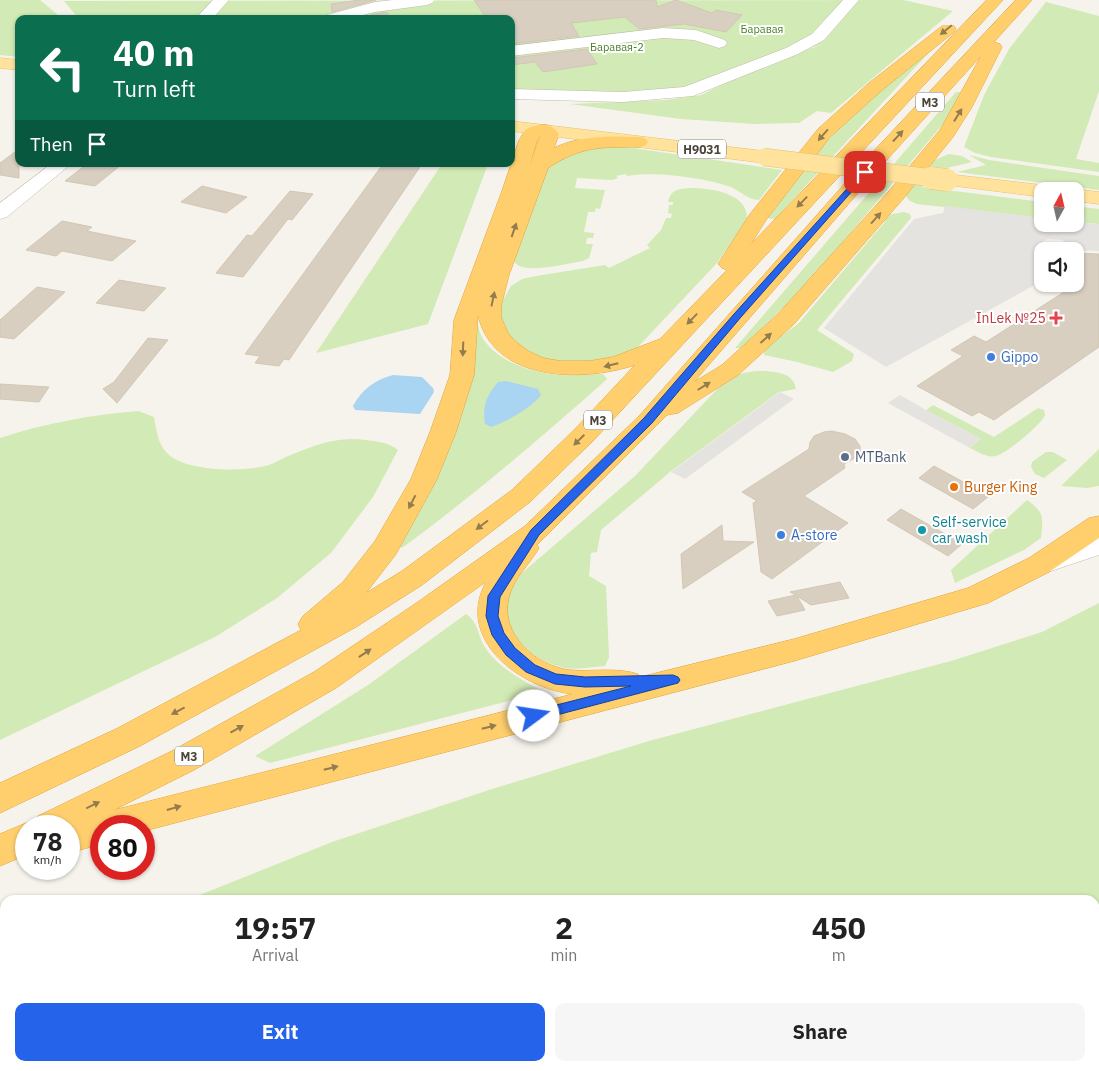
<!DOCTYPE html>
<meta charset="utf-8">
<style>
:root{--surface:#fff;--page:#f6f6f6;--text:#222;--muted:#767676;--accent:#2563eb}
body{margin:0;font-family:"IBM Plex Sans",sans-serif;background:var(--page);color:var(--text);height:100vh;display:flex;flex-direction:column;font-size:19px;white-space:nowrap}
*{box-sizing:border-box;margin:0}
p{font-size:16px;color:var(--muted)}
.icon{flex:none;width:28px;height:28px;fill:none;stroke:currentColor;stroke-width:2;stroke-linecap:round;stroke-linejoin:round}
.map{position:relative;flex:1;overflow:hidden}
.details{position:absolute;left:0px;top:895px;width:1100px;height:176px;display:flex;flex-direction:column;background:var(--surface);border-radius:15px 15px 0 0;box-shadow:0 1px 4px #0004}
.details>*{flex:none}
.banner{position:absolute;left:15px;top:15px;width:500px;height:152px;border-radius:10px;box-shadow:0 1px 4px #0004;background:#0b6e4f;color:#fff;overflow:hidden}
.needle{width:32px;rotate:8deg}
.controls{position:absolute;left:1034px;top:182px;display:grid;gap:10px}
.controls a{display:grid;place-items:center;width:50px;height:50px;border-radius:10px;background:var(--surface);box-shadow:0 1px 4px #0004;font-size:25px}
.speed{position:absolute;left:15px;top:815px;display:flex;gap:10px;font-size:25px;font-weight:700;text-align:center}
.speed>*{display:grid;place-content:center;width:65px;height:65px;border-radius:50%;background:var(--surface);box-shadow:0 1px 4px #0004;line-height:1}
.speed small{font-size:12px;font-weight:400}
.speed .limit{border:8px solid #d22;background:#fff;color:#111}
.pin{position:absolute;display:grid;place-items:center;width:42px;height:42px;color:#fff;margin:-21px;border-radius:10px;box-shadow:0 2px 8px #0006}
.me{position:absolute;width:55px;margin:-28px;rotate:76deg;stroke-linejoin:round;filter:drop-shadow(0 0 4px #0008)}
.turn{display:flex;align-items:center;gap:18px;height:105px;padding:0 15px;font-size:22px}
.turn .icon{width:65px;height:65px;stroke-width:2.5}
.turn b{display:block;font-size:35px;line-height:42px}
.then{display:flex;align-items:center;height:48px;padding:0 15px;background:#0003;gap:10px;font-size:19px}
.eta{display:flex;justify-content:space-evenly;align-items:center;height:85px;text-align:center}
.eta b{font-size:30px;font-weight:800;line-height:35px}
.button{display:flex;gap:10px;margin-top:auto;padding:10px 15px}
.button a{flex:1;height:58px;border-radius:10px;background:var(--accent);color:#fff;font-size:20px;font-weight:800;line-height:58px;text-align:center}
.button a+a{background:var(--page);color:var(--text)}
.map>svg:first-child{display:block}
</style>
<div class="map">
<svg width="1099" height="1071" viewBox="0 0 1099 1071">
<rect width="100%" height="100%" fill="#f6f3ec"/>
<g fill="#d2eab5">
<path d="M0,0H40L63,19H19V57L0,55Z"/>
<path d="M903,0L953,11L831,113L817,111L799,123L755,124L681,119L570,104L666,100L701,95L767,63L821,45L760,59L702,85L666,93L511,92V19H79L64,1Z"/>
<path d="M1046,2L1099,16V91L1076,159L1099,163V172L991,157L975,153L964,147L984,95L1009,49Z"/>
<path d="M935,46L775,219H771L764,216L794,176L855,111Z"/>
<path d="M956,92H961L944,123L801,291L741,348H735Z"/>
<path d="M603,146L626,147L782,170L759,200C748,200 740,191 731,187C705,178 655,171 627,176L625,174L616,176L618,178L612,180L577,178L575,188L605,190L600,209L596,208L595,212H588L584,232L594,233L593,238H587L586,244H593L589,258L583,261C569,263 520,276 514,261L546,169L566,152Z"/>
<path d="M949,154L962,156L972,162L947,168L936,167L922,187L1042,202V218L917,204L910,201L904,194L932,161Z"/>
<path d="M969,155L989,160L1099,176V190L957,172L986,165Z"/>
<path d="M442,164H488L428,324L316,353Z"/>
<path d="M689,188C709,188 749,192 747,220L717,263L636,349L607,361L567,363L533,356L502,331L500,305L511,286L522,279L536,276L605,265L609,268L650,248L647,245L661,230L666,218H671L672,214L668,213L669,205H673V202H668C671,190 677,189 689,188Z"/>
<path d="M1075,206L1099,209V224L1075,222Z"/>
<path d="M904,212L910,214L911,218L817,330L854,354L852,361L833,372L797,362L764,355V348L798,324L884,223L888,215Z"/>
<path d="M478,310C478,317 477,323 479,330C488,359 533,374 560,375C575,376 589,374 603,374L607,379C540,439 474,495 402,548L395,543Z"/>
<path d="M755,371C770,371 794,371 796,389L779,392L670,472L601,530L597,552L591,553L589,576L606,586L609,657L605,666C592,667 579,670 566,668C539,664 508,640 505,611C504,597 515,584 522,573L635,476L723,383L739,374Z"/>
<path d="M933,405L994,437L1038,408L1044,410L1045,415C1041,425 1006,454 996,456C987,458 978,452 970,448L981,439L926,410Z"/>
<path d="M138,411L154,417C156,429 158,443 166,452C183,472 242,472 265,466C272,465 279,460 286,457C313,446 336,436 366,440C379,442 387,442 398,450L373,497L331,553L277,598L215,637L0,740V438C45,423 91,415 138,411Z"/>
<path d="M1099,449V486L1087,488L1061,486Z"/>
<path d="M1046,452H1053L1067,460L1044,478L1035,474L1031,467L1032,462Z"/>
<path d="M1027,500C1045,513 1043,517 1041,538L1024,550L955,583L951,570Z"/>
<path d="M1099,603V1071H0V982L5,980V1066H1095V900H187L332,842L489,790L649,741L951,661L1042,632Z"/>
<path d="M466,614C478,622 477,632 483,644C495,666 522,680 543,692L270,763L255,756L368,685Z"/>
</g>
<g fill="#e5e3e0">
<path d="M945,206L1042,218V224H1075V222L1099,224V251L1068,250L1063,240L1047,239L1042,242L1045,251H1042V281L886,367L824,328L914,219L943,213Z"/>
<path d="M780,392L794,399L685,479L671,472Z"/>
<path d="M900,395L926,410L981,439L970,448L888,403Z"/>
</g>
<g fill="#a9d4f2">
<path d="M393,375L422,377L433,388L434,392L420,414L355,410L353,406C362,389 375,380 393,375Z"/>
<path d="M506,381L538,389L541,395C533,407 504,423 491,427L485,424C482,406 487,395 498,382Z"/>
</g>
<g fill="#d8cfc1" stroke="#d3c7b4">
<path d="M359,0H376L332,12L331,4Z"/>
<path d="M474,0H656L657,7L676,0L712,13L716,10L742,15L726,32L684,24L639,29L625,17L571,23L579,36L511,44V19H487Z"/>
<path d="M387,12L389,19H356L375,14Z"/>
<path d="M587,49L597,64L543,72L535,62L511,65V58Z"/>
<path d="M19,149V178L0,175V163Z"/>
<path d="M87,164H122L95,186L65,181Z"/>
<path d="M383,164H422L289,360L284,359L279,366L255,363L260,356L245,354Z"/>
<path d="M202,186L247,197L226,213L181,202Z"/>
<path d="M290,191L313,194L292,220L288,219L243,277L216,273L247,235L252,236Z"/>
<path d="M62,221L92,227L87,231L136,241L112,261L62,251L56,256L26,250Z"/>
<path d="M1075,253L1099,254V347L994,420L979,412L972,416L917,386L963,356L951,350L974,336L986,342L1075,285Z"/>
<path d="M119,280L166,288L144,311L96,303Z"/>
<path d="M37,287L65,292L14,339L0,337V320Z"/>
<path d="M148,338L168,340L117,403L103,389L114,382Z"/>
<path d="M0,384L49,387L39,402L0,399Z"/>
<path d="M832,431L845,434L855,439L860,446V452L855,458L844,464L845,468L804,496L848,523L772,579L761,572L753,503L757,501L742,492L809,449L810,442L814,436L824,432Z"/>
<path d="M934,466L989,496L973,509L919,478Z"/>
<path d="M901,509L945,534L962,544L948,556L887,520Z"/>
<path d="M722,525L723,541L754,542L683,589L681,554Z"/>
<path d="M840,582L849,598L811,605L797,596L805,610L777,616L768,601L796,595L790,592Z"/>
</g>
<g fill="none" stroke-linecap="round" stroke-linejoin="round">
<g stroke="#c2bbae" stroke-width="1">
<g id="minor">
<path d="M213,0H229L212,19H195Z"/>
<path d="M393,0H435L432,3L427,5L375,12L347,19H320L323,16L375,2Z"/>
<path d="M843,0H859L824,40L798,54L693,96L623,102L511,99V89L623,92L684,87L786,48L812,34Z"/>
<path d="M663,28L696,30L725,40L727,43L725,46L719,48L694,40L663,38L511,56V46Z"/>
<path d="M51,164H71L7,217L0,219V203Z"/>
<path d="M1099,535V555L1048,572L1038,569L1034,562L1038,555Z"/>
</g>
</g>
<g stroke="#e6c16a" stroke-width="1">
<g id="major">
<path d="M0,58L19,60V70L0,68Z"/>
<path d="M511,121L764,151L771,153L773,157L771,161L764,163L511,131Z"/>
<path d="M947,174L1042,185L1049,187L1052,191H1042V197L940,184L937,180L940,176Z"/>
<path d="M1075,189L1099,192V204L1075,201V191H1068Z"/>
</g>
</g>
<g stroke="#e0a43c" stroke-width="1">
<g id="highway">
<path d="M987,0H1003L593,441L530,502L422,585L356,627L140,746L0,813V783L118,728L301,630L298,624L303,616L343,582L375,541L411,479L430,432L450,375L454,320L502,191L519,140L526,129C539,124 550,121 559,134L554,148C581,135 610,136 639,137L645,138L648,142L645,146L639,147C601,147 581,146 548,168L509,275L501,306V317L508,333L515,341L528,351L543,358L560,361H590L613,357L660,339L727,270L722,268L718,264L750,214L818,129L869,83L942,26H954L956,29L954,32L881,91L830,137L766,220L751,244ZM540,136L530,165L537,140ZM478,315C493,383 584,382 635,365L575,429L512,490L402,571L366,593L396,554L437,479L456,432L474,375Z"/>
<path d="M1016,0H1032L994,42L1000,44L1002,47L972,107L953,137L903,199L794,324L738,375L678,413L667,415L537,545L539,548C530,564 513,579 509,597C499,633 535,666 570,670C592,672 616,667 638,674L640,677L794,639L968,588L1029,558L1089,518L1099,516V538L1049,572L988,603L794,661L144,831V826H101V844L69,853V826H26V855L0,866V834L26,823L33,826L38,816L170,752L314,672L415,604L525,526L639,416L870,155ZM981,56L940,130L889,191L778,314L722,365L694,382L884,163ZM486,582C454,640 522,689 573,694L114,810L194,770L336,688Z"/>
</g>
</g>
<use href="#minor" fill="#fff" fill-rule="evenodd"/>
<use href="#major" fill="#ffe39c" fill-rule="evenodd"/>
<use href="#highway" fill="#ffcf6e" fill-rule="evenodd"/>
<g stroke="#e6c16a" stroke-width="18" stroke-linecap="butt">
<path id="major-bridge-far1" d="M764,157L941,179"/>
</g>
<g stroke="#e6c16a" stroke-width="23" stroke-linecap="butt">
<path id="major-bridge" d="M931,178L947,180"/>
</g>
<use href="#major-bridge-far1" stroke="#ffe39c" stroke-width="17"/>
<use href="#major-bridge" stroke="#ffe39c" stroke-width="22"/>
</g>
<defs><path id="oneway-solid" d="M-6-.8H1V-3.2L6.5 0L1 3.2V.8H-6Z" transform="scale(1.25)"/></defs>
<g fill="#937c4e">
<use href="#oneway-solid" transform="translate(946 30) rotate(141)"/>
<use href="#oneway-solid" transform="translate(958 115) rotate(-58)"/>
<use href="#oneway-solid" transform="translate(823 135) rotate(131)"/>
<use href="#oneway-solid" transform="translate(898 136) rotate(-47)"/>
<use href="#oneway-solid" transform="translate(802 202) rotate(134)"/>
<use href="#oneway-solid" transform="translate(876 218) rotate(-48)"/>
<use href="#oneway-solid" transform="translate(514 230) rotate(-71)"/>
<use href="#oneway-solid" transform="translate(493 299) rotate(-78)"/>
<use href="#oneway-solid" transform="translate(692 319) rotate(134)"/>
<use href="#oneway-solid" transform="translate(766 338) rotate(-42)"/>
<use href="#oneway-solid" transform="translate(463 349) rotate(92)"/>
<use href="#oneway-solid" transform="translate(611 365) rotate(166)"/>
<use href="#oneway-solid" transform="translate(704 386) rotate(-32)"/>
<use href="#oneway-solid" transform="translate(579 440) rotate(136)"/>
<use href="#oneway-solid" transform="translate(412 502) rotate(117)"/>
<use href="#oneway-solid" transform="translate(482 525) rotate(143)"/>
<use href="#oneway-solid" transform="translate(365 653) rotate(-34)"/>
<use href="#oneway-solid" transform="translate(178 711) rotate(152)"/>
<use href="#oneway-solid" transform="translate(489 727) rotate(-14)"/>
<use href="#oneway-solid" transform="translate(237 729) rotate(-29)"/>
<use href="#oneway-solid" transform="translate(331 768) rotate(-14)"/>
<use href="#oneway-solid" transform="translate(93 805) rotate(-26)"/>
<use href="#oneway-solid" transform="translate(174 808) rotate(-16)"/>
</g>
<path fill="#2563eb" stroke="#184099" d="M863,171L869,172L741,317L652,423L539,535L500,597L498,616L504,633L515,648L535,665L556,674L585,677L673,675L678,677L680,680L678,683L534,721L529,720L527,716L529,712L631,686L585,687L555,684L526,672L506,655L492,635L486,616L488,596L531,530L644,418L734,314Z"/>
<path fill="#e0444e" stroke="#fff" stroke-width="2" d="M1053.5 310.5h5v5h5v5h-5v5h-5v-5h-5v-5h5z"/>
<g fill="#3f7fe0" stroke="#fff" stroke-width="2">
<circle cx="991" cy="357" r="5"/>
<circle cx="781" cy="535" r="5"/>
</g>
<circle fill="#5c6f8a" stroke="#fff" stroke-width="2" cx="845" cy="457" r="5"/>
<circle fill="#e8710a" stroke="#fff" stroke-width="2" cx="954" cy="487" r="5"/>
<circle fill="#0f9aa8" stroke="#fff" stroke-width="2" cx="922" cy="530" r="5"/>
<g text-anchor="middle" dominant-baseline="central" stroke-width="4" stroke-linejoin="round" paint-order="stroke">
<g font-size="11" fill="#4a7f2a" stroke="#fff">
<text x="762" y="29">Баравая</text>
<text x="617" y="47">Баравая-2</text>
</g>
<g fill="#fff" stroke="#817c74" stroke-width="1">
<rect x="916" y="92.5" width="28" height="19" rx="4"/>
<rect x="678" y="139.5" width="48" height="19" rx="4"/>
<rect x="584" y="410.5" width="28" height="19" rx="4"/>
<rect x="175" y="746.5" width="28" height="19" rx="4"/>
</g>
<g font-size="12" font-weight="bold" fill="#4b4439">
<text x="930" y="102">М3</text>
<text x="702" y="149">Н9031</text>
<text x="598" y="420">М3</text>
<text x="189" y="756">М3</text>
</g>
<g font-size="14" fill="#be3a42" stroke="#fff" text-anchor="end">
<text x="1046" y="318">InLek №25</text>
</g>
<g font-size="14" fill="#366cbe" stroke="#fff" text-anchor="start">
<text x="1001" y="357">Gippo</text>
<text x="791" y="535">A-store</text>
</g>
<g font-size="14" fill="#4e5e75" stroke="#fff" text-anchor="start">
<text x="855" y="457">MTBank</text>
</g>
<g font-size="14" fill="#c56008" stroke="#fff" text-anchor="start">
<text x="964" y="487">Burger King</text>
</g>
<g font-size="14" fill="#0d838f" stroke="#fff" text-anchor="start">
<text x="932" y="522">Self-service<tspan x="932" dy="16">car wash</tspan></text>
</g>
</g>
</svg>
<div class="controls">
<a><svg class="needle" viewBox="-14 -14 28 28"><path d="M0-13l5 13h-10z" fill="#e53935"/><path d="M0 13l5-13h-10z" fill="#767676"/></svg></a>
<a><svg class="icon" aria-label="sound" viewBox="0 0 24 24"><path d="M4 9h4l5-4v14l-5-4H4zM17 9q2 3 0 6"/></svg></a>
</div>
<div class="speed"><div>78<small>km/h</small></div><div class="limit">80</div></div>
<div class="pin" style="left:865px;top:172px;background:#d93025"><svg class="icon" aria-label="arrive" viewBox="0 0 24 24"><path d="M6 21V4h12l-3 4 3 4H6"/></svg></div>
<svg class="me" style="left:534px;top:716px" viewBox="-20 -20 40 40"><circle r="19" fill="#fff"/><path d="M0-13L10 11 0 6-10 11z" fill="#2563eb"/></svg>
<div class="banner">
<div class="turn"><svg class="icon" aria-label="left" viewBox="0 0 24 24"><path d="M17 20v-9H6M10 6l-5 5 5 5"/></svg><div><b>40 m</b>Turn left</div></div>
<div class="then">Then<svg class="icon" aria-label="arrive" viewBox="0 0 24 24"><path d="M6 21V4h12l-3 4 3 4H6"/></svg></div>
</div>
<section class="details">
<div class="eta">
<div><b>19:57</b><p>Arrival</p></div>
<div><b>2</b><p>min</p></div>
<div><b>450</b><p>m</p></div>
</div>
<div class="button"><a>Exit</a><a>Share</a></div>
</section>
</div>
